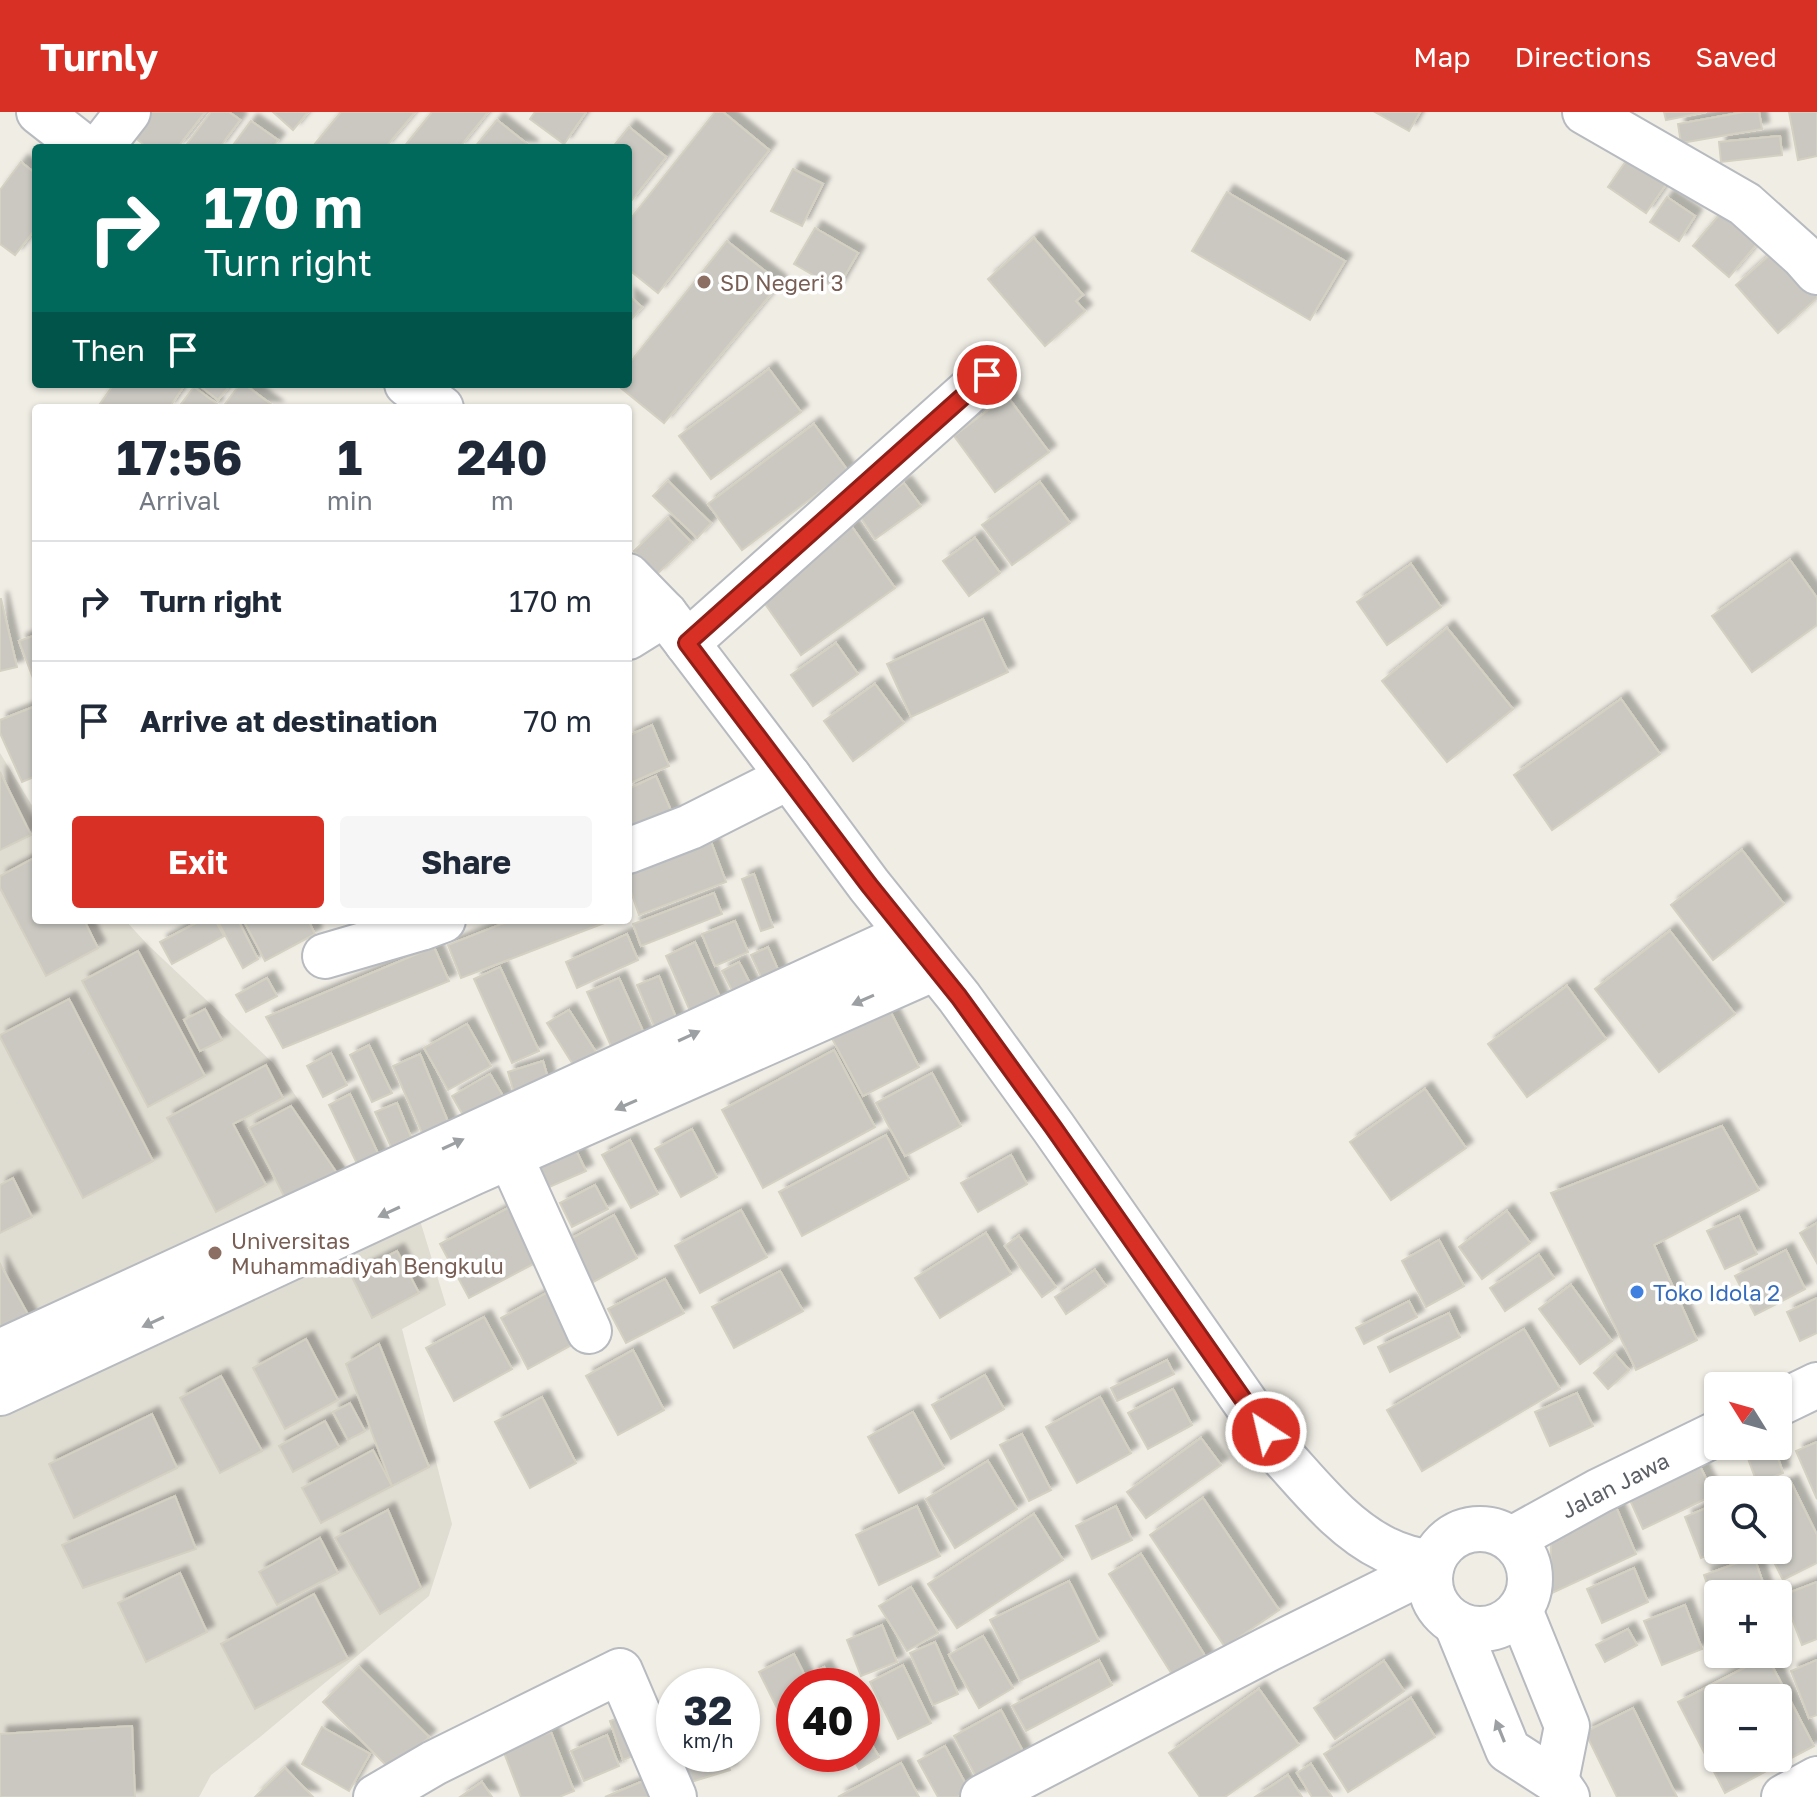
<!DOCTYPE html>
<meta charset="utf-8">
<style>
:root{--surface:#fff;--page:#f6f6f7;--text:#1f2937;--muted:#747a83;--line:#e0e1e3;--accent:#d93025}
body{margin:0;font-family:"Golos Text",sans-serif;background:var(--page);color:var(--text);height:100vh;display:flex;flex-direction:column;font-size:30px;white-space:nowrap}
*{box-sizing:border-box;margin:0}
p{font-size:26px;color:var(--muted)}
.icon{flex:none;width:44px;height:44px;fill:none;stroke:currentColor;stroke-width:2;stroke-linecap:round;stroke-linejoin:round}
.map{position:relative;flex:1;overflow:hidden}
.drawer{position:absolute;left:32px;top:292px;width:600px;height:520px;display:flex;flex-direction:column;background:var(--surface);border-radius:8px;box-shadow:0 2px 6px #0004}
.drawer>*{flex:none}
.hud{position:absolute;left:32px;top:32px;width:600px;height:244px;border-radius:8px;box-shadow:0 2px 6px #0004;background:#00695c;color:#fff;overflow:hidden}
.needle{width:52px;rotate:307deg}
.fabs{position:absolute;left:1704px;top:1260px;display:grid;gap:16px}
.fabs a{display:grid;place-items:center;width:88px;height:88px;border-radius:8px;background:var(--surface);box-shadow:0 2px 6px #0004;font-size:40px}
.speed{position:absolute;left:656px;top:1556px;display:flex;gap:16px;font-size:40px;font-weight:700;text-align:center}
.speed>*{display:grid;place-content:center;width:104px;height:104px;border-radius:50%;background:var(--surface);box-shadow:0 2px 6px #0004;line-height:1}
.speed small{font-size:20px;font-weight:400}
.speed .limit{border:12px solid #d22;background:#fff;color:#111}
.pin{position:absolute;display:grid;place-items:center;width:68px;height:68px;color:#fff;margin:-34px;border:4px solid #fff;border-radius:50%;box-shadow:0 2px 8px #0007}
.me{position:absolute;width:88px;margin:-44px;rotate:325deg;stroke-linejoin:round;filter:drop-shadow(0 0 6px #0008)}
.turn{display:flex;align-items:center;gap:28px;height:168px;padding:0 40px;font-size:36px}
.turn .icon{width:104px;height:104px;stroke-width:2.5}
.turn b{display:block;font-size:56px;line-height:68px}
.then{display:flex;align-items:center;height:76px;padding:0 40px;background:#0003;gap:16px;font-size:30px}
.eta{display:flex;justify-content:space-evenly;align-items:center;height:136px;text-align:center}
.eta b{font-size:48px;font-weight:700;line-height:56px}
.cta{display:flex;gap:16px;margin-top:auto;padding:16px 40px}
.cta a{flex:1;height:92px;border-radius:8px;background:var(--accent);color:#fff;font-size:32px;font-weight:700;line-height:92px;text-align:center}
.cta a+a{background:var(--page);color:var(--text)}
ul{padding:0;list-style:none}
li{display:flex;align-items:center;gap:24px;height:120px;padding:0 40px;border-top:2px solid var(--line)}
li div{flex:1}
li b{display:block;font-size:30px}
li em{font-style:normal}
header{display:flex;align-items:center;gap:48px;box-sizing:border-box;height:112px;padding:0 40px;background:var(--accent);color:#fff}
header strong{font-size:38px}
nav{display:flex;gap:44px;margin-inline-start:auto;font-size:28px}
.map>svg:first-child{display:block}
</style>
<header>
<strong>Turnly</strong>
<nav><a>Map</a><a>Directions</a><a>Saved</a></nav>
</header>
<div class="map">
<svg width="1817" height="1685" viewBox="0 0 1817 1685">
<defs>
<filter id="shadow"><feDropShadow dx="7" dy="-7" stdDeviation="2" flood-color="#0004"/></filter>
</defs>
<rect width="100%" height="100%" fill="#efede4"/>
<path fill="#dfdcd2" d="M0,641L36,700V808H125L147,832L273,951L354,1068L414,1089L446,1193L402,1217L452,1412L429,1484L260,1625L211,1663L199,1685H0Z"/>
<g fill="#cac8c1" stroke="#d4d0c2" stroke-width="2" fill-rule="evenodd" filter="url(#shadow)">
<path d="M135,0H205L177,36H148L123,16Z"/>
<path d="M211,0H229L240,8L219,36H184Z"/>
<path d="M273,0H308L293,18Z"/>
<path d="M341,0H415L385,36H317L314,33Z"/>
<path d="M432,0H488L459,36H403Z"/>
<path d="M535,0H586L564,32L530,7Z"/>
<path d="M715,0H723L769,38L658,181L628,157V110Z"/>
<path d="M1375,0H1420L1409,19Z"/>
<path d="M1664,0H1706L1666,8Z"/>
<path d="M1744,0H1759L1762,17L1681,31L1678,12Z"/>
<path d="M1789,0H1817V44L1798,48Z"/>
<path d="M497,8L531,35V36H474Z"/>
<path d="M251,9L278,28L272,36H231Z"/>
<path d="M629,15L666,45L628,93V36H612Z"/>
<path d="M1780,24L1782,43L1721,50L1719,30Z"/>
<path d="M1633,39L1671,65L1646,101L1608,75Z"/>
<path d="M21,50L36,62V116L15,143L0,132V78Z"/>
<path d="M793,57L823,72L802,114L771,99Z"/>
<path d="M1227,80L1345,149L1310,208L1192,139Z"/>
<path d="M1667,85L1695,104L1679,129L1650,110Z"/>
<path d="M1725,96L1761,127L1729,165L1693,134Z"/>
<path d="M815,116L858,141L837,177L794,152Z"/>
<path d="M1034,126L1083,183L1076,189L1085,199L1045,234L988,167Z"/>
<path d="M727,129L780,171L664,311L616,272H628V253Z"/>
<path d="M1781,133L1817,174V186L1778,221L1736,173Z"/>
<path d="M628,183L642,195L628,211Z"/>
<path d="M769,257L801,300L711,367L679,324Z"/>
<path d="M114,272H180L184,274L169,296H97Z"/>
<path d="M198,272H231L218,288Z"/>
<path d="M240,272H244L276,296H222Z"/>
<path d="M194,275L217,292L215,296H178Z"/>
<path d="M1007,284L1049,340L995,380L954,324Z"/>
<path d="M814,312L848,359L742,438L708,392Z"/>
<path d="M668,369L711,411L697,426L653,384Z"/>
<path d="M1040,370L1070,411L1012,453L982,413Z"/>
<path d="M904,371L921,394L875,427L859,403Z"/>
<path d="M668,406L691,430L656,463L634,439Z"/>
<path d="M850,412L895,476L801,543L756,479Z"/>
<path d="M975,426L1000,461L969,484L943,449Z"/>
<path d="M1790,448L1817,486V513L1752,560L1712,504Z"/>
<path d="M1411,452L1441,495L1387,533L1357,490Z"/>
<path d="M1,487L17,555L0,559V487Z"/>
<path d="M983,507L1008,560L911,605L887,552Z"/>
<path d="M1447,516L1513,597L1447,650L1382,569Z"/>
<path d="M36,523V574L19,529Z"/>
<path d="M836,531L858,562L813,594L791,563Z"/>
<path d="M875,572L904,611L853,649L824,609Z"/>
<path d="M1621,587L1660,642L1552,718L1514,663Z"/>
<path d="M36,594V664L22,670L0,621V608Z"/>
<path d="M652,613L669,654L628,672V624Z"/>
<path d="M0,660L31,723L0,738Z"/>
<path d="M656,664L673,703L628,724V677Z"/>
<path d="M710,727L726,770L639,803L628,771V758Z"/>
<path d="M1742,738L1784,792L1713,848L1671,793Z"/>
<path d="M36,745V808H84L98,836L46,864L0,776V764Z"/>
<path d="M754,762L773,815L761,819L742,767Z"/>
<path d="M714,781L722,802L641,834L633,812Z"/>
<path d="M202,808H215L224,824L172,852L160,830Z"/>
<path d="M217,808H238L258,847L243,856Z"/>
<path d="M250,808H308L315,822L265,849L245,811Z"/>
<path d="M512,808H612L461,866L448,833Z"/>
<path d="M735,809L748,840L715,854L702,822Z"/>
<path d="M1670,819L1735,902L1659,960L1595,877Z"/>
<path d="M627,822L638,848L577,876L566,850Z"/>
<path d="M695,830L723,892L693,906L666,844Z"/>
<path d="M434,835L449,869L283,936L266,905Z"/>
<path d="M768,835L783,869L767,878L751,843Z"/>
<path d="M138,839L205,964L148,995L82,869Z"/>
<path d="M739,850L754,879L737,888L722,859Z"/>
<path d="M500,855L539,939L512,951L474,867Z"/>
<path d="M659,864L681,918L659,926L637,873Z"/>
<path d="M267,866L277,884L246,900L236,883Z"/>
<path d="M619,866L647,928L615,943L587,880Z"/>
<path d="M1567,874L1606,927L1527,985L1488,932Z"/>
<path d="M69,887L153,1049L83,1086L0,925V923Z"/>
<path d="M886,891L919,955L863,984L829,921Z"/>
<path d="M205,897L222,928L200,939L184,908Z"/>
<path d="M569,898L596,940L574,954L547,911Z"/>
<path d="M467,912L491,954L448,978L424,936Z"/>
<path d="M369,933L392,981L372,990L350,943Z"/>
<path d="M834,938L875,1015L763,1076L722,998Z"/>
<path d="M331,941L347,973L323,985L307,954Z"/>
<path d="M420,942L451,1017L425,1028L393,954Z"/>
<path d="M543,949L549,970L514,981L508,960Z"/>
<path d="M266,953L283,986L233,1012L266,1073L216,1100L167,1006Z"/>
<path d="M932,961L961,1014L905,1044L876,991Z"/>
<path d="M490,962L506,989L467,1010L452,984Z"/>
<path d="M1425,977L1466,1036L1391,1088L1350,1030Z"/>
<path d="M350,982L382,1050L361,1060L329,993Z"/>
<path d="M397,991L411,1025L391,1035L375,1000Z"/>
<path d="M291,994L339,1064L287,1090L249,1016Z"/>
<path d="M1722,1014L1759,1078L1654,1133L1697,1228L1636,1258L1551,1081Z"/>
<path d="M692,1017L717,1065L681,1085L655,1037Z"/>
<path d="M886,1023L909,1067L802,1124L779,1080Z"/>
<path d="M630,1028L658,1082L631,1096L602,1043Z"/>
<path d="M574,1034L586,1059L547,1076L536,1051Z"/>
<path d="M1011,1043L1027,1072L978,1100L961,1071Z"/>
<path d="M13,1066L32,1105L0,1121V1073Z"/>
<path d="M595,1073L608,1097L572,1115L560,1091Z"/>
<path d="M508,1096L537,1150L469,1186L440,1132Z"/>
<path d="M741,1098L767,1145L700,1181L675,1134Z"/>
<path d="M1507,1099L1530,1131L1482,1167L1459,1135Z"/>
<path d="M614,1103L637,1146L588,1173L565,1130Z"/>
<path d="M1739,1104L1757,1142L1725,1157L1707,1119Z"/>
<path d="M1817,1111V1151L1800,1121Z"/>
<path d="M986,1121L1011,1162L940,1206L915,1166Z"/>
<path d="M1019,1124L1056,1175L1042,1185L1005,1134Z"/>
<path d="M1439,1128L1464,1174L1426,1195L1402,1149Z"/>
<path d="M1786,1138L1805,1177L1755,1203L1735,1164Z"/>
<path d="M397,1139L419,1181L372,1206L351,1163Z"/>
<path d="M1539,1143L1554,1166L1505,1199L1490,1176Z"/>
<path d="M0,1152L35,1215L0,1234Z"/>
<path d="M1095,1158L1106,1174L1066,1202L1055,1185Z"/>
<path d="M780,1159L803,1199L734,1236L712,1195Z"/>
<path d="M665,1167L684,1201L626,1231L608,1197Z"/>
<path d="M1571,1173L1612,1229L1580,1252L1539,1197Z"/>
<path d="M559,1174L586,1225L528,1257L501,1206Z"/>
<path d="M1817,1186V1221L1800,1229L1787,1200Z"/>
<path d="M1409,1189L1417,1205L1364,1232L1356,1216Z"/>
<path d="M1449,1201L1460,1225L1390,1260L1378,1235Z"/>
<path d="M484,1205L512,1257L454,1289L426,1236Z"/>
<path d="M1524,1217L1560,1277L1422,1359L1387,1298Z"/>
<path d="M306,1227L338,1288L285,1317L253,1256Z"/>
<path d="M379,1232L429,1355L392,1374L346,1252Z"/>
<path d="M633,1238L664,1298L618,1323L586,1264Z"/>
<path d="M1615,1242L1629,1258L1608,1277L1594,1261Z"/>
<path d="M1167,1248L1174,1262L1117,1289L1111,1276Z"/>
<path d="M985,1263L1004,1297L951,1327L932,1293Z"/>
<path d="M221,1264L262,1339L220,1361L180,1286Z"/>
<path d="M1173,1277L1192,1313L1148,1337L1128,1301Z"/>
<path d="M1577,1281L1593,1314L1550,1334L1535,1300Z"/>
<path d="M542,1285L576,1351L530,1376L495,1310Z"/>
<path d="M1100,1285L1131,1341L1077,1371L1046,1315Z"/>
<path d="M350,1291L365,1319L348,1328L333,1300Z"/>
<path d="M913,1300L944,1356L899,1381L868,1325Z"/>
<path d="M152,1302L177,1356L74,1406L49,1352Z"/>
<path d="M325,1309L339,1335L293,1360L279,1334Z"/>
<path d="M1022,1322L1051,1378L1029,1389L1000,1333Z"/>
<path d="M1201,1326L1221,1353L1146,1406L1127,1380Z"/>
<path d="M1817,1330V1387L1796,1339Z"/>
<path d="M1765,1334H1774L1783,1361L1757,1371L1746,1341Z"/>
<path d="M373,1338L392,1374L321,1411L302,1376Z"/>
<path d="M988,1349L1017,1397L955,1436L926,1387Z"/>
<path d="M1699,1352L1714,1383L1643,1417L1629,1386Z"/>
<path d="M1791,1370L1817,1423V1451L1783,1468L1768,1438H1778V1378H1775Z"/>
<path d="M175,1384L196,1437L83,1476L62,1433Z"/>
<path d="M1203,1386L1279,1498L1225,1535L1150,1423Z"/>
<path d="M1614,1390L1636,1442L1550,1482L1551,1432Z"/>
<path d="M1718,1391V1438H1721L1701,1446L1685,1405Z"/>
<path d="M917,1394L940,1444L879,1473L856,1423Z"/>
<path d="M1116,1394L1132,1428L1092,1447L1076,1414Z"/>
<path d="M388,1398L421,1476L380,1502L335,1426Z"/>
<path d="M1034,1402L1063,1448L957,1516L928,1472Z"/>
<path d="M320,1426L338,1461L277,1493L259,1460Z"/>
<path d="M1141,1442L1212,1555L1180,1575L1109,1462Z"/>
<path d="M1754,1445L1767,1482H1718V1503L1704,1463Z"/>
<path d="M1634,1456L1648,1490L1602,1511L1587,1477Z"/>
<path d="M180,1461L207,1520L146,1550L118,1491Z"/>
<path d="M1069,1469L1099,1529L1020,1569L990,1508Z"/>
<path d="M1817,1470V1527L1802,1533L1783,1483Z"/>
<path d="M911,1475L938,1521L907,1539L879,1494Z"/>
<path d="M314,1482L348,1547L255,1597L221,1532Z"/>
<path d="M1685,1493L1702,1537L1662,1553L1644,1509Z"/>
<path d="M882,1513L897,1550L861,1564L847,1528Z"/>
<path d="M1628,1517L1637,1533L1605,1550L1596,1533Z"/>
<path d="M983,1524L1013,1576L979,1596L949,1543Z"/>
<path d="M935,1530L958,1582L933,1593L910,1541Z"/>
<path d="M794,1542L810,1574H794V1597L781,1604L759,1560Z"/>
<path d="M1767,1544L1814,1634L1725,1681L1678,1590ZM1718,1586H1778V1646H1718Z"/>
<path d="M1099,1548L1112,1573L1026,1619L1012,1594Z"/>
<path d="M1817,1548V1603L1809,1606L1791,1559Z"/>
<path d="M1384,1549L1404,1579L1335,1627L1314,1596Z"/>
<path d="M903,1553L931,1611L898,1627L870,1570Z"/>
<path d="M359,1555L429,1625L393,1660L323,1590Z"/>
<path d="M824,1555L835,1574H818L811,1562Z"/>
<path d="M1259,1577L1299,1633L1225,1685H1200L1169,1641Z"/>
<path d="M1411,1586L1435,1625L1348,1680L1324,1642Z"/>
<path d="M1633,1596L1677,1685H1617L1585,1620Z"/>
<path d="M1001,1598L1026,1645L980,1672L954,1624Z"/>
<path d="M631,1601L645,1639L623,1648L610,1609Z"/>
<path d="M132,1614L135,1685H0V1622Z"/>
<path d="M322,1615L370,1642L349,1679L302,1652Z"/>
<path d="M862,1616L879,1645L859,1657L850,1642H862Z"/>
<path d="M551,1620L574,1679L559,1685H521L503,1638Z"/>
<path d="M607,1623L619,1654L584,1669L571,1639Z"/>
<path d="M945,1634L969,1678L957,1685H938L918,1649Z"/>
<path d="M682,1642H725L730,1658L691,1670Z"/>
<path d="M901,1651L919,1685H838Z"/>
<path d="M1311,1652L1332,1685H1312L1297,1661Z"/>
<path d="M285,1656L313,1685H255Z"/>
<path d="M1288,1663L1302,1685H1255Z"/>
<path d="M648,1667L655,1685H605Z"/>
<path d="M482,1670L492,1685H460Z"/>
</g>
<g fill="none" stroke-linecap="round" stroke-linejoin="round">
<g stroke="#b7babf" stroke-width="48">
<g id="minor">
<path d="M39,0L85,36"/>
<path d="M1585,0L1745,92L1803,144L1817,160"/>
<path d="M100,36L128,0"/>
<path d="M407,272L441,296"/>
<path d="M628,464L665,502L789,665L869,773L959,885L1053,1015L1284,1346C1314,1379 1344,1417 1385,1437C1400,1445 1416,1448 1432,1451"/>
<path d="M628,525L665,502"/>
<path d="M687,531L987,263"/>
<path d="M628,739L690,715L789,665"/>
<path d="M325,844L421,816L443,808"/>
<path d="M510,1044L589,1219"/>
<path d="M0,1240L907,823"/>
<path d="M0,1281L472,1061L935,856"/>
<path d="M1778,1292L1817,1273"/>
<circle cx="1480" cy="1467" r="50"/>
<path d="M1512,1427L1599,1379L1718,1321"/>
<path d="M1520,1498L1567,1614L1556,1669"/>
<path d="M1456,1511L1508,1638L1556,1669L1567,1685"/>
<path d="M376,1685L434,1651L620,1559L674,1685"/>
<path d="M983,1685L1268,1537L1431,1456"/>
<path d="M1784,1685L1817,1667"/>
</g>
</g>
<use href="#minor" stroke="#fff" stroke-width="44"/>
</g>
<defs><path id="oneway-solid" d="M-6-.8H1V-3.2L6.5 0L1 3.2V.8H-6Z" transform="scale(2)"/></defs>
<g fill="#9da0a3">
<use href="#oneway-solid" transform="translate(863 888) rotate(156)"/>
<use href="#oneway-solid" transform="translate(689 924) rotate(-25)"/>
<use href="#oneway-solid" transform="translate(626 993) rotate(156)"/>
<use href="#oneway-solid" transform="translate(453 1032) rotate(-25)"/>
<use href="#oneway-solid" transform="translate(389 1100) rotate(155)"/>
<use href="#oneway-solid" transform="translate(153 1210) rotate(155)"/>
<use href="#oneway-solid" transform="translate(1500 1619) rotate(-112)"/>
</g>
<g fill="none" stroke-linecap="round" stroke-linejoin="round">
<g stroke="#8d1f18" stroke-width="20">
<path id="route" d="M987,263L687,531L869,773L959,885L1053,1015L1266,1320"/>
</g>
<use href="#route" stroke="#d93025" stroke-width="14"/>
</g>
<g fill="#8d6e63" stroke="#fff" stroke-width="3">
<circle cx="704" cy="170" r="8"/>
<circle cx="215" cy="1141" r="8"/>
</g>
<circle fill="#3f7fe0" stroke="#fff" stroke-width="3" cx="1637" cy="1180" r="8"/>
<g text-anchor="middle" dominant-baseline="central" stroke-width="7" stroke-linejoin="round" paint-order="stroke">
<g font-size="22" fill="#785e54" stroke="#fff" text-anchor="start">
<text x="720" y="170">SD Negeri 3</text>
<text x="231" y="1128">Universitas<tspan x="231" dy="25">Muhammadiyah Bengkulu</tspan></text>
</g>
<g font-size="22" fill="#366cbe" stroke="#fff" text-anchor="start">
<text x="1653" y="1180">Toko Idola 2</text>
</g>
<g font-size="22" fill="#5c6065" stroke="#fff">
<text transform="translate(1615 1373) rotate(-27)">Jalan Jawa</text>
</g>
</g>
</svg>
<div class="fabs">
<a><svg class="needle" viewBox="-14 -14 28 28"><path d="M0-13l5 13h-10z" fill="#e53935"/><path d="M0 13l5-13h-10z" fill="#747a83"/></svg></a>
<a><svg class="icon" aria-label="search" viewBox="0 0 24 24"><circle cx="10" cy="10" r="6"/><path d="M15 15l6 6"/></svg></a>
<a>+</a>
<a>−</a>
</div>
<div class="speed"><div>32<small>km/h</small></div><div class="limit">40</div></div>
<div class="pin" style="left:987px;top:263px;background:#d93025"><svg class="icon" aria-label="arrive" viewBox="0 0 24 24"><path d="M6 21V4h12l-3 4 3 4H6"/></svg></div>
<svg class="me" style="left:1266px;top:1320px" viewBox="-20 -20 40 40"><circle r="17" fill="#d93025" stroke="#fff" stroke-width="3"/><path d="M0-11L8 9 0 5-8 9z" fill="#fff"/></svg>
<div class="hud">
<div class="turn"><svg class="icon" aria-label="right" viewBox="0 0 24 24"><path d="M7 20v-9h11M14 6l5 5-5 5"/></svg><div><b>170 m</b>Turn right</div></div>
<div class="then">Then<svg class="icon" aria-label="arrive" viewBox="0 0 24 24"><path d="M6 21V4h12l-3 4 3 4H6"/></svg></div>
</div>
<section class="drawer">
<div class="eta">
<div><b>17:56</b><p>Arrival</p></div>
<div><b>1</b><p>min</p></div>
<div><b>240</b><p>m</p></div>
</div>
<ul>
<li><svg class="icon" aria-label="right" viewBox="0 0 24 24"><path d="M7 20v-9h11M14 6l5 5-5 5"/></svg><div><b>Turn right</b></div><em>170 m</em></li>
<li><svg class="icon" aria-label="arrive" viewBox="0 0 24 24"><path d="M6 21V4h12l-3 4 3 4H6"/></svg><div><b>Arrive at destination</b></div><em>70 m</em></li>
</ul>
<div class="cta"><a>Exit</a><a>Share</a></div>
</section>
</div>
